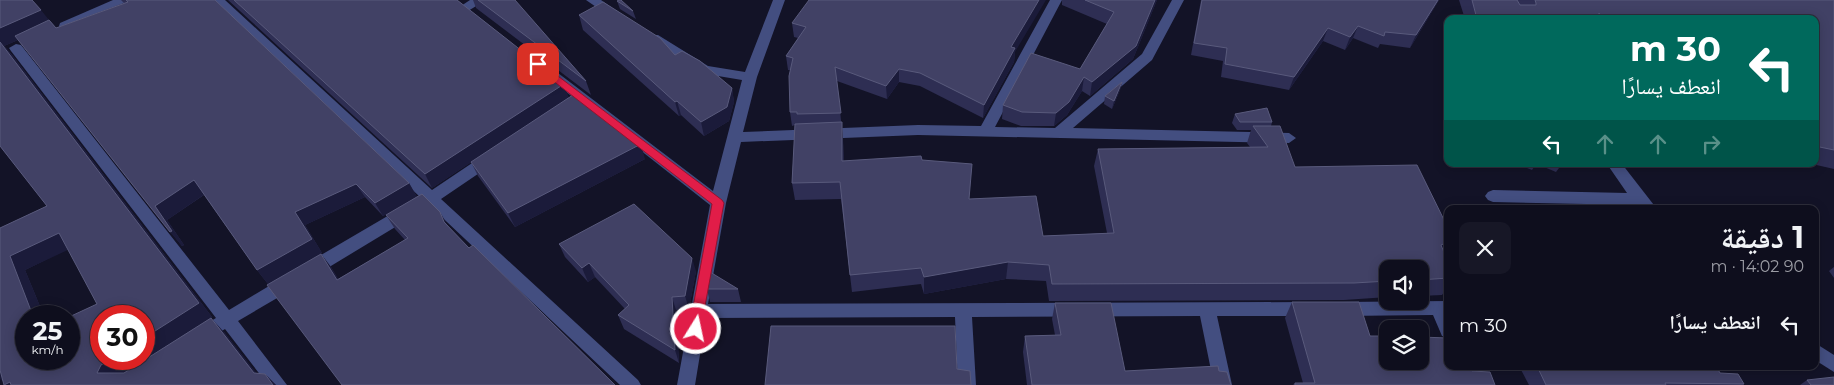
<!DOCTYPE html>
<html lang="ar">
<meta charset="utf-8">
<style>
:root{--surface:#0e0e1d;--page:#171726;--text:#f1f3f6;--muted:#9b9ca4;--line:#2e2e3b}
body{margin:0;font-family:Montserrat,"Noto Naskh Arabic",sans-serif;background:var(--page);color:var(--text);direction:rtl;height:100vh;display:flex;flex-direction:column;font-size:19px;white-space:nowrap}
*{box-sizing:border-box;margin:0}
p{font-size:16px;color:var(--muted)}
.icon{flex:none;width:28px;height:28px;fill:none;stroke:currentColor;stroke-width:2;stroke-linecap:round;stroke-linejoin:round}
.map{position:relative;flex:1;overflow:hidden;direction:ltr}
.details{position:absolute;left:1444px;top:205px;width:375px;height:165px;display:flex;flex-direction:column;background:var(--surface);border-radius:10px;box-shadow:0 2px 12px #0003,0 0 0 1px var(--line);direction:rtl}
.details>*{flex:none}
.guide{position:absolute;left:1444px;top:15px;width:375px;height:152px;border-radius:10px;box-shadow:0 2px 12px #0003,0 0 0 1px var(--line);direction:rtl;background:#00695c;color:#fff;overflow:hidden}
.controls{position:absolute;left:1379px;top:260px;display:grid;gap:10px}
.controls a{display:grid;place-items:center;width:50px;height:50px;border-radius:10px;background:var(--surface);box-shadow:0 2px 12px #0003,0 0 0 1px var(--line);font-size:25px}
.speed{position:absolute;left:15px;top:305px;display:flex;gap:10px;font-size:25px;font-weight:700;text-align:center}
.speed>*{display:grid;place-content:center;width:65px;height:65px;border-radius:50%;background:var(--surface);box-shadow:0 2px 12px #0003,0 0 0 1px var(--line);line-height:1}
.speed small{font-size:12px;font-weight:400}
.speed .limit{border:8px solid #d22;background:#fff;color:#111}
.pin{position:absolute;display:grid;place-items:center;width:42px;height:42px;color:#fff;margin:-21px;border-radius:10px;box-shadow:0 2px 8px #0006}
.me{position:absolute;width:55px;margin:-28px;rotate:10deg;stroke-linejoin:round;filter:drop-shadow(0 0 4px #0008)}
.turn{display:flex;align-items:center;gap:18px;height:105px;padding:0 15px;font-size:22px}
.turn .icon{width:65px;height:65px;stroke-width:2.5}
.turn b{display:block;font-size:35px;line-height:42px}
.lanes{display:flex;align-items:center;height:48px;padding:0 15px;background:#0003;justify-content:center;gap:25px;direction:ltr}
.lanes .off{opacity:.35}
.round{display:grid;place-items:center;flex:none;width:52px;height:52px;border-radius:10px;background:var(--page)}
.overview{display:flex;align-items:center;justify-content:space-between;height:85px;padding:0 15px}
h1{font-size:30px;font-weight:700;line-height:38px}
ul{padding:0;list-style:none}
li{display:flex;align-items:center;gap:15px;height:70px;padding:0 15px}
li div{flex:1}
li b{display:block;font-size:19px}
li em{font-style:normal}
.map>svg:first-child{display:block}
</style>
<div class="map">
<svg width="1834" height="385" viewBox="0 0 1834 385">
<rect width="100%" height="100%" fill="#131327"/>
<g fill="none" stroke-linecap="round" stroke-linejoin="round">
<g fill="#434e80" fill-rule="evenodd">
<path d="M113,0H130L70,29H60L59,26L60,23Z"/>
<path d="M212,0H225L432,190L487,153H497L499,157L497,161L441,199L638,380L641,385H620L430,206L316,275L310,276L304,275L302,270L304,265L420,197Z"/>
<path d="M470,0H486L468,11H460L458,8Z"/>
<path d="M586,0H601L622,15L616,19L612,18Z"/>
<path d="M773,0H785L757,77L743,132L918,125L981,126L1050,0H1062L995,127L1055,128L1142,54L1172,0H1184L1152,60L1073,128L1289,133L1296,138L1289,143L918,135L741,142L726,203L708,304L1309,302L1315,304L1317,309L1315,314L1309,316H1217L1232,385H1214L1200,316L972,317L976,385H958L955,317L706,318L695,385H677L710,205L542,73L544,70H554L713,191L742,80L700,73L647,38L648,35H658L708,66L745,72Z"/>
<path d="M16,44L21,45L229,310L284,277L290,275L296,277L298,282L296,287L238,321L287,385H268L225,329C215,335 205,345 194,341L192,336L194,331L216,318L11,51L9,48Z"/>
<path d="M1607,164H1622L1657,209H1640L1636,205L1493,202L1488,200L1485,196L1488,192L1493,190L1627,193Z"/>
<path d="M1448,301V338L1442,336L1433,315L1342,316L1336,314L1334,309L1336,304L1342,302Z"/>
<path d="M1815,343L1834,355V372L1815,360Z"/>
</g>
</g>
<g fill="#2e2e53" fill-rule="evenodd">
<path d="M0,0L49,20L56,28L124,3L121,0H215L409,183L417,197L383,216L365,197L305,225L322,253L268,284L257,270L204,195L167,220L184,245L182,246L18,40L4,46L13,56L212,317L124,373L224,332L256,373L265,374L276,385H4L2,379L1,380L0,228L47,206L0,146ZM68,249L97,304L26,359V316H44L25,270Z"/>
<path d="M228,0H457L569,98L645,159L515,227L478,176L471,162L541,116L432,188Z"/>
<path d="M473,0H516L515,1L586,81L591,95L476,8Z"/>
<path d="M1062,0H1157L1133,59L1090,96L1082,91L1067,115L1054,126H1021L1002,119L1003,105L1080,69L1107,24L1062,5Z"/>
<path d="M1201,0H1439L1410,48L1380,44L1378,48L1353,38L1345,50L1323,41L1289,90L1221,77L1223,61L1191,55Z"/>
<path d="M1459,0H1834V169L1812,164H1815V19H1465Z"/>
<path d="M617,1L633,11L636,19L620,9Z"/>
<path d="M579,15L675,55L732,88L734,102L729,121L704,136L681,115L679,116L583,30Z"/>
<path d="M792,23L1015,52L1014,62L983,118L920,86L899,82L887,99L837,81L843,140L844,161L922,160L969,199L1043,236L1107,233L1094,166L1098,149L1250,147L1247,143L1251,130H1237L1232,123L1235,114L1272,122L1271,126L1295,167L1448,228V248L1444,253L1448,262V287L1442,295L1420,296V269H1388V297L1344,300L1049,301L1046,281L1006,279L924,294L921,284L852,292L841,199L795,200L792,183L795,125L792,126L790,112V70H788L786,56L798,38L794,37Z"/>
<path d="M1122,82L1120,90L1112,109L1104,104L1105,96Z"/>
<path d="M1517,164H1536L1532,170Z"/>
<path d="M1537,164H1562L1556,172Z"/>
<path d="M440,212L342,385L321,254L331,267L338,279L405,240L395,229L386,215Z"/>
<path d="M559,244L696,271L689,309L676,310L679,363L624,329L618,315L625,309L595,277L588,282L565,257Z"/>
<path d="M1834,267V278L1829,271Z"/>
<path d="M707,289H738L741,302H710Z"/>
<path d="M1292,302L1370,336L1472,371L1495,385H1293L1295,383H1303L1285,318Z"/>
<path d="M1055,303L1125,371H1219L1231,385H1027L1023,352L1025,336L1055,335L1052,319Z"/>
<path d="M1519,366H1716L1720,373L1744,384L1743,385H1529Z"/>
<path d="M1807,380L1834,385H1800Z"/>
</g>
<g fill="#1b1b3a">
<path d="M1039,0H1046L1015,52L1014,62L983,118L984,105L1011,47Z"/>
<path d="M1155,0H1157L1133,59L1090,96L1092,82Z"/>
<path d="M1438,0H1439L1410,48L1416,35Z"/>
<path d="M41,10L53,25L4,46L13,56L212,317L116,378L97,373L101,365L111,359H144V338L0,48V28Z"/>
<path d="M1358,26L1353,38L1345,50L1350,37Z"/>
<path d="M1328,28L1323,41L1289,90L1294,77Z"/>
<path d="M899,69V82L887,99L886,86Z"/>
<path d="M1084,77L1082,91L1067,115L1054,126L1056,113Z"/>
<path d="M1122,82L1120,90L1112,109L1114,101Z"/>
<path d="M564,84L569,98L432,188L425,174Z"/>
<path d="M732,88L734,102L729,121L704,136L701,122Z"/>
<path d="M677,101L681,115L679,116L675,102Z"/>
<path d="M842,122L843,140L844,179L842,161Z"/>
<path d="M641,144L645,159L515,227L508,213Z"/>
<path d="M194,180L205,194L167,220L184,245L182,246L170,232L155,206Z"/>
<path d="M409,183L417,197L383,216L375,203Z"/>
<path d="M356,184L365,197L305,225L322,253L268,284L257,270L295,212Z"/>
<path d="M440,212L448,226L452,236L444,222Z"/>
<path d="M59,233L74,247L25,270L44,316H33L10,256Z"/>
<path d="M1448,242V248L1442,256L1441,245Z"/>
<path d="M321,254L331,267L347,293L337,280Z"/>
<path d="M692,258L696,271L689,309L685,296Z"/>
<path d="M1008,262L1006,279L924,294V277Z"/>
<path d="M589,263L595,277L588,282L582,268Z"/>
<path d="M672,297L676,310L679,363L675,350Z"/>
<path d="M211,318L224,332L266,385L254,373Z"/>
<path d="M0,361L15,372L1,380L0,379Z"/>
<path d="M265,374L276,385H273Z"/>
<path d="M10,382L15,385H4Z"/>
</g>
<g fill="#414165" stroke="#595a7c" fill-rule="evenodd">
<path d="M0,0H32L41,10L0,28Z"/>
<path d="M126,0H215L409,183L375,203L356,184L295,212L312,239L257,270L194,180L155,206L172,231L170,232L15,36L49,20L56,28L128,2Z"/>
<path d="M234,0H457L564,84L425,174Z"/>
<path d="M478,0H515L586,81Z"/>
<path d="M619,0H621L633,11L617,1Z"/>
<path d="M809,0H1039L1011,47L1015,48L984,105L920,73L899,69L886,86L835,67L841,113L797,114V112H790L789,76L793,58L786,56L806,27L792,23Z"/>
<path d="M1085,0H1155L1136,46L1092,82L1084,77L1069,102L1056,113L1022,112L1003,105L1031,53L1080,69L1114,12Z"/>
<path d="M1202,0H1438L1416,35L1385,32L1384,36L1358,26L1350,37L1328,28L1294,77L1225,64L1227,48L1194,43Z"/>
<path d="M1472,0H1517L1520,5H1536V3L1535,0H1834V150L1815,146V19H1602L1599,13V19H1477Z"/>
<path d="M603,2L660,38L675,55L682,51L700,61L732,88L727,107L701,122L677,101L675,102L579,15Z"/>
<path d="M0,42L199,303L144,338V316H101V359H111L101,365L97,373H124L211,318L254,373L265,374L273,385H11L10,382L4,385L0,370V228L47,206L0,146ZM59,233L97,304L69,317V359H26V316H33L10,256Z"/>
<path d="M1122,82L1114,101L1105,96Z"/>
<path d="M576,93L641,144L508,213L471,162Z"/>
<path d="M1267,108L1272,122H1240L1235,114Z"/>
<path d="M842,122V161L921,156L922,160L972,164L969,199L1036,196L1043,236L1114,233L1098,149L1268,147L1253,126H1280L1295,167L1417,165L1448,228V242L1441,245L1448,262V278L1420,280V269H1388V281L1354,283L1052,284L1049,265L1008,262L924,277L921,268L850,275L840,182L792,183L795,124Z"/>
<path d="M422,194L440,212L444,222L469,248L473,245L615,385H342L267,285L321,254L337,280L408,238L386,215Z"/>
<path d="M634,204L692,258L685,296L672,297L675,350L618,315L629,305L589,263L582,268L559,244Z"/>
<path d="M1604,207L1605,209H1569Z"/>
<path d="M710,272L738,289H707Z"/>
<path d="M1292,302H1359L1370,336H1388V361H1420V337L1448,338V366H1470L1472,371L1490,372L1495,385H1295V383H1315Z"/>
<path d="M1055,303H1111L1125,371L1218,366L1219,371L1227,372L1231,385H1032L1025,336L1061,335Z"/>
<path d="M771,326H955L957,369L970,371L971,385H765Z"/>
<path d="M1537,366H1716L1720,373L1738,374L1744,384L1665,383L1666,385H1546Z"/>
<path d="M1834,377V385H1811L1807,380Z"/>
</g>
<path fill="#e11d48" stroke="#92132f" d="M538,61L722,200L724,203L700,333H691L689,329L712,204L534,66L533,64Z"/>
</svg>
<div class="controls">
<a><svg class="icon" aria-label="sound" viewBox="0 0 24 24"><path d="M4 9h4l5-4v14l-5-4H4zM17 9q2 3 0 6"/></svg></a>
<a><svg class="icon" aria-label="layers" viewBox="0 0 24 24"><path d="M12 4l9 5-9 5-9-5zM3 14l9 5 9-5"/></svg></a>
</div>
<div class="speed"><div>25<small>km/h</small></div><div class="limit">30</div></div>
<div class="pin" style="left:538px;top:64px;background:#d93025"><svg class="icon" aria-label="arrive" viewBox="0 0 24 24"><path d="M6 21V4h12l-3 4 3 4H6"/></svg></div>
<svg class="me" style="left:696px;top:329px" viewBox="-20 -20 40 40"><circle r="17" fill="#e11d48" stroke="#fff" stroke-width="3"/><path d="M0-11L8 9 0 5-8 9z" fill="#fff"/></svg>
<div class="guide">
<div class="turn"><svg class="icon" aria-label="left" viewBox="0 0 24 24"><path d="M17 20v-9H6M10 6l-5 5 5 5"/></svg><div><b>30 m</b>انعطف يسارًا</div></div>
<div class="lanes"><svg class="icon" aria-label="left" viewBox="0 0 24 24"><path d="M17 20v-9H6M10 6l-5 5 5 5"/></svg><svg class="icon off" aria-label="ahead" viewBox="0 0 24 24"><path d="M12 20V5M6 11l6-6 6 6"/></svg><svg class="icon off" aria-label="ahead" viewBox="0 0 24 24"><path d="M12 20V5M6 11l6-6 6 6"/></svg><svg class="icon off" aria-label="right" viewBox="0 0 24 24"><path d="M7 20v-9h11M14 6l5 5-5 5"/></svg></div>
</div>
<section class="details">
<div class="overview"><div><h1>1 دقيقة</h1><p>90 m · 14:02</p></div><a class="round"><svg class="icon" aria-label="close" viewBox="0 0 24 24"><path d="M6 6l12 12M18 6L6 18"/></svg></a></div>
<ul>
<li><svg class="icon" aria-label="left" viewBox="0 0 24 24"><path d="M17 20v-9H6M10 6l-5 5 5 5"/></svg><div><b>انعطف يسارًا</b></div><em>30 m</em></li>
</ul>
</section>
</div>
